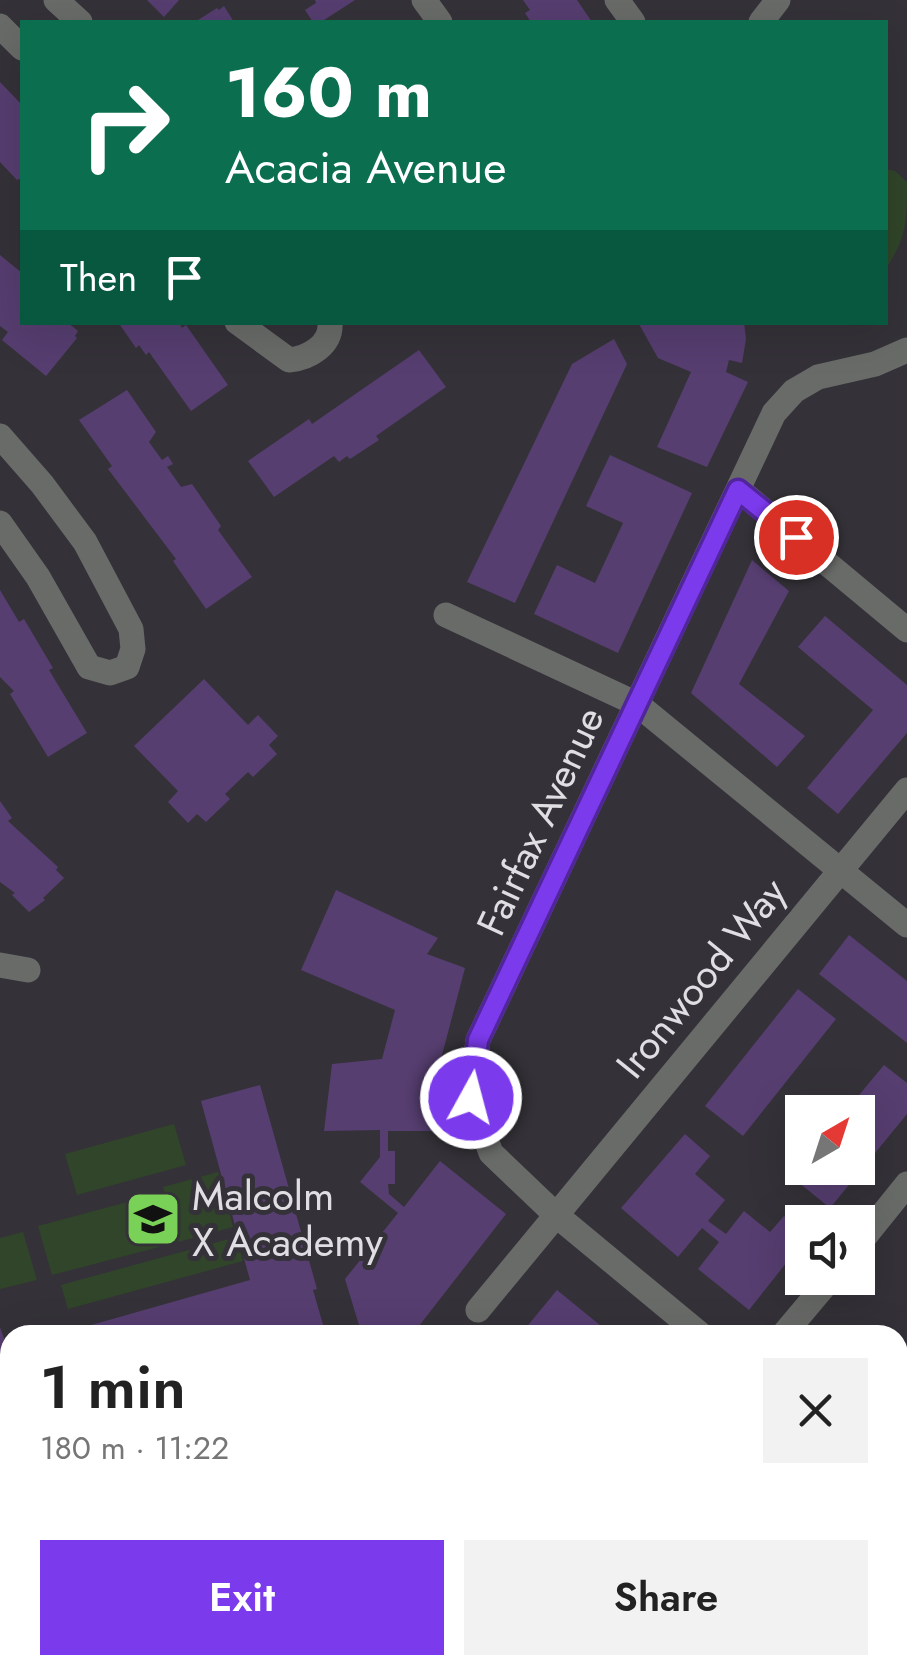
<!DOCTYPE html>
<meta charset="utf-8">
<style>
:root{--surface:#fff;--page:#f2f2f2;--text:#222;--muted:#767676;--accent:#7c3aed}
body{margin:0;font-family:Jost,sans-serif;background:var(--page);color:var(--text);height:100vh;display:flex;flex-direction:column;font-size:38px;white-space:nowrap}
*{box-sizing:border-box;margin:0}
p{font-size:32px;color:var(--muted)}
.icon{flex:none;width:55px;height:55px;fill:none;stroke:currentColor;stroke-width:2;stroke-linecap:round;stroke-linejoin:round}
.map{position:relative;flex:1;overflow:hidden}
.drawer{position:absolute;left:0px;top:1325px;width:908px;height:350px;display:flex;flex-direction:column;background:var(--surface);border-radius:30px 30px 0 0;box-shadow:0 10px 40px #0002}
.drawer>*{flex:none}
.top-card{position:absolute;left:20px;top:20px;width:868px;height:305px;border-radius:0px;box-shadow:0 10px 40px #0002;background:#0b6e4f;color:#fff;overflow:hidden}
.needle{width:65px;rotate:39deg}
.tools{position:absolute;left:785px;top:1095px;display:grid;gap:20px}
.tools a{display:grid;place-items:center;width:90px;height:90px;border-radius:0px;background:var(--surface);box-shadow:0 10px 40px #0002;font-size:50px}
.pin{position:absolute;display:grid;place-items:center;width:85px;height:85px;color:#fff;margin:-42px;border:5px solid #fff;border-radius:50%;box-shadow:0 2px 10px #0007}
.me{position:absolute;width:110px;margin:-55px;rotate:7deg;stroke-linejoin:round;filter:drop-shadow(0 0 8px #0008)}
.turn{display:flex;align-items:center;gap:35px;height:210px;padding:0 40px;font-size:45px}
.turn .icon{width:130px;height:130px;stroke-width:2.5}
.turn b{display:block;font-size:70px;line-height:85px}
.then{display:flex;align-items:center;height:95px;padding:0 40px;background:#0003;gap:20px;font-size:38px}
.round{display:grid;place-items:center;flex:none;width:105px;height:105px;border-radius:0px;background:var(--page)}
.summary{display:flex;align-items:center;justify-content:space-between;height:170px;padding:0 40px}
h1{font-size:60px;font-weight:600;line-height:75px}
.action{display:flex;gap:20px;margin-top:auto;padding:20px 40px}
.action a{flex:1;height:115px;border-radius:0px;background:var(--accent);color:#fff;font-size:40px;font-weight:600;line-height:115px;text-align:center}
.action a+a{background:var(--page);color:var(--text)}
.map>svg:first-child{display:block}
</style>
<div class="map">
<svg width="907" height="1675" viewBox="0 0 907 1675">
<rect width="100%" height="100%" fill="#343238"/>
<g fill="#304529">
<path d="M885,169L895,171L907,182C907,221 907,237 885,270Z"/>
<path d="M174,1124L186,1165L77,1195L65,1154Z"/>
<path d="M218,1172L233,1227L178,1242L163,1187Z"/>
<path d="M146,1197L159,1247L52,1275L38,1226Z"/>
<path d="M23,1232L37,1280L0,1289V1238Z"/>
<path d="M236,1237L243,1261L68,1309L61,1285Z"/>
<path d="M10,1484V1665H433L436,1675H0V1486Z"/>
</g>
<g fill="#563e70">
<path d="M147,0H179L164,17Z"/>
<path d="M315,0H355L321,22H313L305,10L316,3Z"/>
<path d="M523,0H577L592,22H531L525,13L530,10Z"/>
<path d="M224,6L234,22H195L217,8L219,10Z"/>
<path d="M0,82L22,105V178L17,180L0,162Z"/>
<path d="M0,255L22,273V322H67L78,331L75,336L77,338L46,376L2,340L8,332L0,326Z"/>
<path d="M118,322H179L182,328L186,325L228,385L191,411L149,352L146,355L139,345L136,348Z"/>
<path d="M744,322L746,339L742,363L729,360L726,372L748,382L707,467L657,447L691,372L658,358L639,324Z"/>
<path d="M614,339L627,364L515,603L467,582L572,364Z"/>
<path d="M419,350L446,387L376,436L379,440L350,459L347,456L339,462L334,456L274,497L248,461L309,419L312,424Z"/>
<path d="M127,390L156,432L149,442L162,460L168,456L173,464L167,467L181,487L192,484L221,526L218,530L252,577L206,609L173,561L176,559L108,469L112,466L79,420Z"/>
<path d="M610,455L692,493L618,653L534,614L557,565L595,583L623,523L586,506Z"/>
<path d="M752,560L789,591L739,684L805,736L777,767L691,693Z"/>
<path d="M0,590L19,622L24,619L53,668L49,670L87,733L48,757L10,694L14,691L0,677Z"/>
<path d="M825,616L907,685V733L838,814L807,788L873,710L798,647Z"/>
<path d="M204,679L248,725L258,715L278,736L269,745L277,754L253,777L248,772L225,794L230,799L206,822L197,814L188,823L168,802L178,791L134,746Z"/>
<path d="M0,801L12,818L8,821L58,867L56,870L64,878L43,898L45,900L29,912L12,895L15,893L0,882Z"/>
<path d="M336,890L438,938L427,954L465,968L437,1074L436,1131H388V1151H395V1184H388L389,1194L404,1207L440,1161L506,1214L412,1335H362L345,1279L398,1213L360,1182L380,1157V1130L324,1131L332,1064L382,1059L395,1010L301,970Z"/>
<path d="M849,935L907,981V1043L819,974Z"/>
<path d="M798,989L836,1019L743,1136L705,1106Z"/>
<path d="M884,1065L907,1083V1114L830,1208L792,1177L800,1168H858V1112H845Z"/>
<path d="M260,1085L317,1289L313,1290L326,1335H56L250,1280L201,1101Z"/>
<path d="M685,1134L710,1156L695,1174L725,1200L708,1221L726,1234L744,1211L770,1232L784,1216L802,1231V1243L749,1310L698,1269L719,1242L702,1228L678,1257L621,1208Z"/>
<path d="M557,1290L612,1335H520Z"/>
<path d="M0,1327L7,1347L10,1346V1459L0,1462Z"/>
<path d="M907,1653V1675H890Z"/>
</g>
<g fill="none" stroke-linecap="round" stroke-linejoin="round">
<g stroke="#696b69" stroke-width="25">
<path d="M56,0L80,22"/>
<path d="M424,0L440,22"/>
<path d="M617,0L633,22"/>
<path d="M761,22L778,0"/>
<path d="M0,26L22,48"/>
<path d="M237,322L289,360C309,358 332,345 330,322"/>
<path d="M0,436L42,484L85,542L131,629L133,649L127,667L110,673L89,667L38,577L0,523"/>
<path d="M739,490L907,630"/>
<path d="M446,615L637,704L907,925"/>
<path d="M0,965L28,970"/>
<path d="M858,1245L907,1184"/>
<path d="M478,1310L907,790"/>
<path d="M701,1335L556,1215L491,1153L471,1098L478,1040L774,413L794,391L818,377L875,364L907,350"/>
<path d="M783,1335L831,1278"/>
<path d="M0,1475L10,1472"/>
<path d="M898,1495L907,1503"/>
<path d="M898,1596L907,1585"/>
<path d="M552,1665L563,1675"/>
<path d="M503,1675L511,1665"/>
<path d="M832,1675L841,1665"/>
</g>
</g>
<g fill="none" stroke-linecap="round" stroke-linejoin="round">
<g stroke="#51269a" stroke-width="25">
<path id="route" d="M471,1098L478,1040L738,490L796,537"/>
</g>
<use href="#route" stroke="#7c3aed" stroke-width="18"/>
</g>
<defs>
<g id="school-square" transform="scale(2.875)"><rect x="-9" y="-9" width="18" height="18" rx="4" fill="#7ad157" stroke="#343238"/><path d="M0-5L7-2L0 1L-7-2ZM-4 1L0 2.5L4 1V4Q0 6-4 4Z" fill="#111"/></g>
</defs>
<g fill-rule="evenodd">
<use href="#school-square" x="153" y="1219"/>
</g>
<g text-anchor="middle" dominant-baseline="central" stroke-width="10" stroke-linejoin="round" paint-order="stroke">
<g font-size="40" fill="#e0dee2" stroke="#343238">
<text transform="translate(540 821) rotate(-65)">Fairfax Avenue</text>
<text transform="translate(701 978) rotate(-51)">Ironwood Way</text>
</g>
<g font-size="40" fill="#e0dee2" stroke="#343238" text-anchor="start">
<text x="192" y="1196">Malcolm<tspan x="192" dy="46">X Academy</tspan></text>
</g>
</g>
</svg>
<div class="tools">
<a><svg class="needle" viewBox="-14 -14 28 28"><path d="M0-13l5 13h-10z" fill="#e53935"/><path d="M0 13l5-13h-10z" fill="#767676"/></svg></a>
<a><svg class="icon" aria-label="sound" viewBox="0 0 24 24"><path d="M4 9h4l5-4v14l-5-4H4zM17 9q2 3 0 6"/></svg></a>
</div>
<div class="pin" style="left:796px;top:537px;background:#d93025"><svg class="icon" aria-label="arrive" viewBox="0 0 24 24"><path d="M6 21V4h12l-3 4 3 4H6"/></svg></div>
<svg class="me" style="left:471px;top:1098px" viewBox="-20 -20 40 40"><circle r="17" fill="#7c3aed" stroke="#fff" stroke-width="3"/><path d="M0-11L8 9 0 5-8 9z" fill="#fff"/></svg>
<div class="top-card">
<div class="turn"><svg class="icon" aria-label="right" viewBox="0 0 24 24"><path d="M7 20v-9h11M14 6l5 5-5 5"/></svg><div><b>160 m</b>Acacia Avenue</div></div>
<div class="then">Then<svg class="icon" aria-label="arrive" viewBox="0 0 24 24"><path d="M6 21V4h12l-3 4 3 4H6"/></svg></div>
</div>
<section class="drawer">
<div class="summary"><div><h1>1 min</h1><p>180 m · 11:22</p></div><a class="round"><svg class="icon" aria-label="close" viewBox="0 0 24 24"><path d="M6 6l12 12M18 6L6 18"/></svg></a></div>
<div class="action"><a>Exit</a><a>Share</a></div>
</section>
</div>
